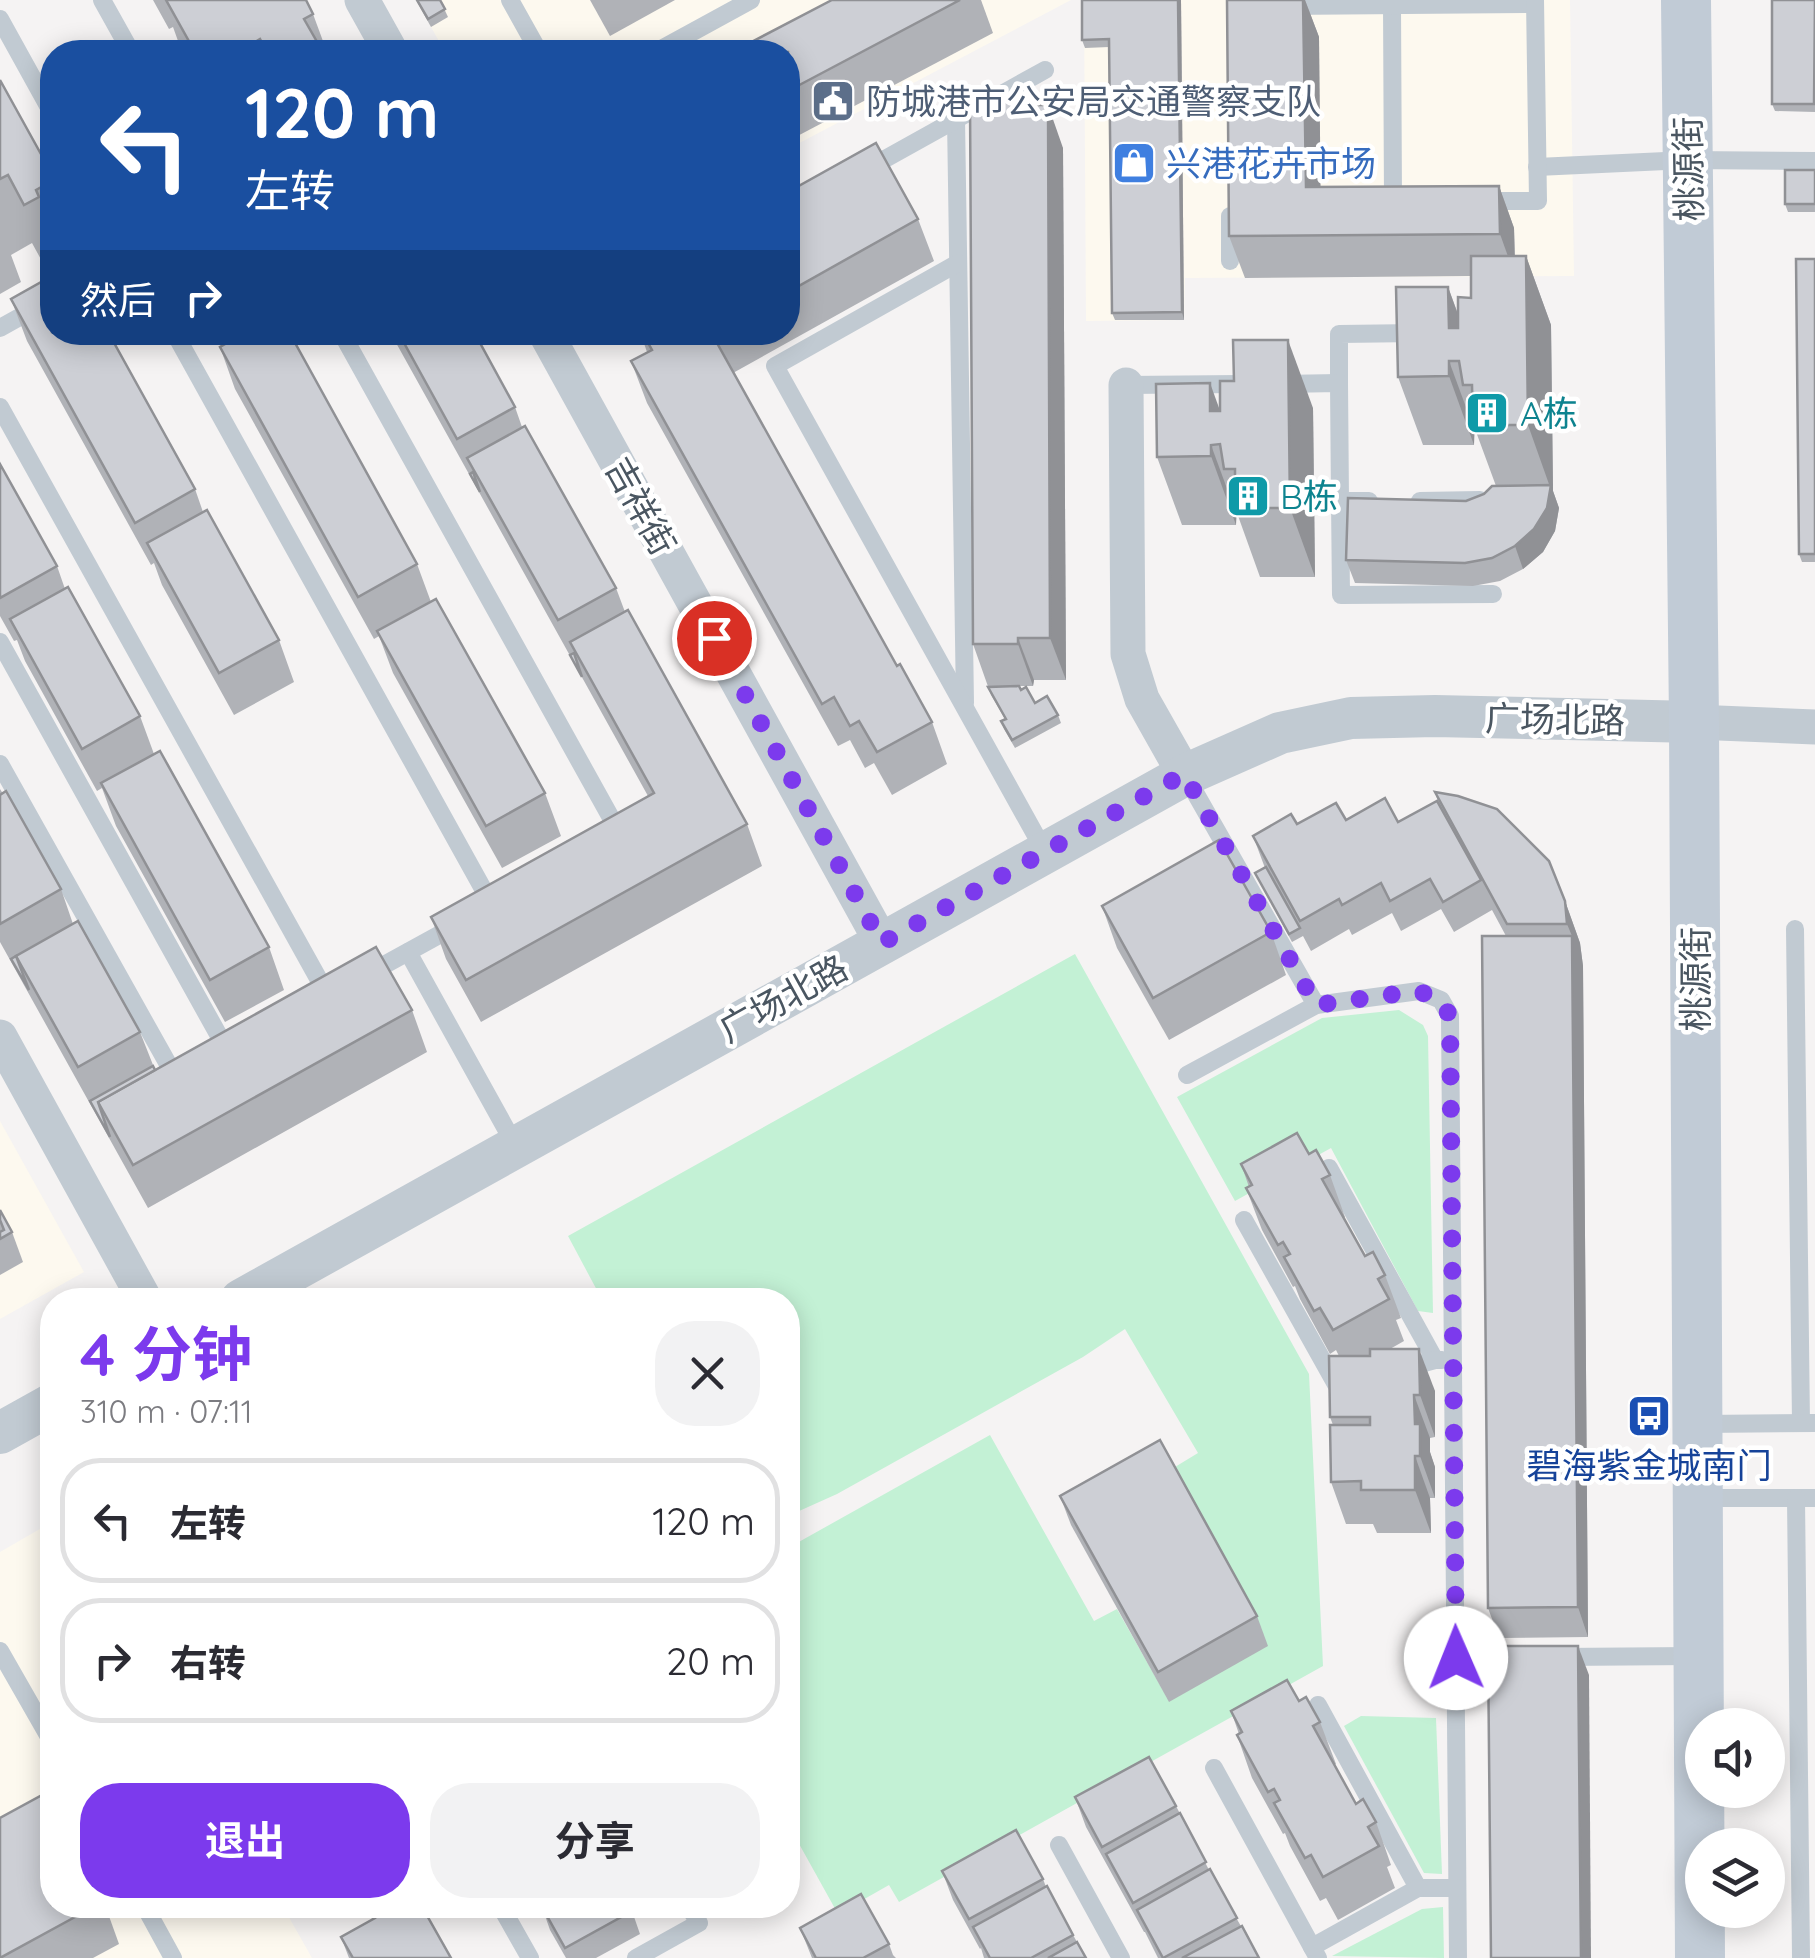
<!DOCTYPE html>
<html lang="zh">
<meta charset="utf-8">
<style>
:root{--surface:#fff;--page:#f2f2f3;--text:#2b2b33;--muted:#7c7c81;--line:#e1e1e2;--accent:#7c3aed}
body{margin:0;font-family:Quicksand,"Noto Sans SC",sans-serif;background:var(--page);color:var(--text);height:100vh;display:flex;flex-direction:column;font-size:38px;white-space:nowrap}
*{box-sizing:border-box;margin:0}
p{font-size:32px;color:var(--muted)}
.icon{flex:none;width:55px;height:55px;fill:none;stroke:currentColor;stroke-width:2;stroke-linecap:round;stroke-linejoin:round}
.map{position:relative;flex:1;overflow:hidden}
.sheet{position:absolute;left:40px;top:1288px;width:760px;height:630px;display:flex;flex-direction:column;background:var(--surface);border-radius:40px;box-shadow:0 5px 25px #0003}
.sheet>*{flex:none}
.banner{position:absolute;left:40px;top:40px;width:760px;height:305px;border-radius:40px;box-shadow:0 5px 25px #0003;background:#1a4fa0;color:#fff;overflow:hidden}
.fabs{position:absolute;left:1685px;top:1708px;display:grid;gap:20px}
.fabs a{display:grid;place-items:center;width:100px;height:100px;border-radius:50%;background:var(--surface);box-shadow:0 5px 25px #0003;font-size:50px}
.pin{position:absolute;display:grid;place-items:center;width:85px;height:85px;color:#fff;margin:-42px;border:5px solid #fff;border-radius:50%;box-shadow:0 2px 10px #0007}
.me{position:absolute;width:110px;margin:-55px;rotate:359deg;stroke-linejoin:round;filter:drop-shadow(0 0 8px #0008)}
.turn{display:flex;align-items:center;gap:35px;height:210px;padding:0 40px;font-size:45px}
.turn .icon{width:130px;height:130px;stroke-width:2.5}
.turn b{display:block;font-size:70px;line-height:85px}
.then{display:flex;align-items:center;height:95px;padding:0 40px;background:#0003;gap:20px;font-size:38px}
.round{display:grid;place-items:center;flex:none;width:105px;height:105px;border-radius:40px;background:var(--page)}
.overview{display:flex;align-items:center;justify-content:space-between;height:170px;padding:0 40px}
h1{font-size:60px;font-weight:700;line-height:75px;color:var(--accent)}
.button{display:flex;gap:20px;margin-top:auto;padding:20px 40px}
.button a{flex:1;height:115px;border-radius:40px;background:var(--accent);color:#fff;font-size:40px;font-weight:700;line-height:115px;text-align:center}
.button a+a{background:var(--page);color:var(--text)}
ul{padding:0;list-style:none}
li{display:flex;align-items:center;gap:30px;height:125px;margin:0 20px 15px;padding:0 20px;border:5px solid var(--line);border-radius:40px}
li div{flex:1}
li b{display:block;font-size:38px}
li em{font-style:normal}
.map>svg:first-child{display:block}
</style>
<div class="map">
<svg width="1815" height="1958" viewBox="0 0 1815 1958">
<rect width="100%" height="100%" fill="#f5f3f3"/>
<g fill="#fdf9ef">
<path d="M416,0H1071L788,149V52H445Z"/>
<path d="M1084,0H1570L1574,276L1185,278L1184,320L1086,321Z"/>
<path d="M0,1121L84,1272L0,1319Z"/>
<path d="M52,1522V1905H282L312,1958H0V1552Z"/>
</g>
<g fill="#c3f1d5">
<path d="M1075,954L1309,1374L1323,1666L899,1902L889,1885L838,1914L788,1824V1548L990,1435L1094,1621L1117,1609L1169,1701L1170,1470L1198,1453L1125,1329L1083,1357L837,1494L788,1516V1300H597L599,1294L568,1236Z"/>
<path d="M1399,1010L1423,1025L1428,1036L1433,1313L1418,1311L1331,1148L1235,1201L1177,1097L1322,1018Z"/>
<path d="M1361,1716L1436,1718L1442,1874L1424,1873L1344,1726Z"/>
<path d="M1443,1907L1444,1958L1332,1956L1422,1909Z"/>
</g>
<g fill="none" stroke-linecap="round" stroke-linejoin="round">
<g stroke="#c1cad2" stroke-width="18">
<path d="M102,0L131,52"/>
<path d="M510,0L539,52"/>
<path d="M1392,5L1393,201H1402"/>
<path d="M1283,6L1535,4"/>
<path d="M0,19L52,113"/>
<path d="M656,52L751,0"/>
<path d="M956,119L965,703"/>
<path d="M1537,167L1687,160L1815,161"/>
<path d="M867,169L1045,70"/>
<path d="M1483,201H1538L1535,0"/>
<path d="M1230,216V261"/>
<path d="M958,263L775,366L1045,852"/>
<path d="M0,328L52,299"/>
<path d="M174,332L492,905"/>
<path d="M341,332L620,834"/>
<path d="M1339,383V334L1418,333"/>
<path d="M1281,384L1339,383L1340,501H1369"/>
<path d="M1126,385L1240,384"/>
<path d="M0,407L328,996"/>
<path d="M1340,501L1341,595L1493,594"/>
<path d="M1420,501L1480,500"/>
<path d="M0,642L228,1052"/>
<path d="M0,764L177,1080"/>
<path d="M1185,775L1316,1005"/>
<path d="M1795,929L1801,1423"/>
<path d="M408,952L516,1147"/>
<path d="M366,975L457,925"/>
<path d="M1187,1075L1316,1005L1419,991L1441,1000L1450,1016L1458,1958"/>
<path d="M1329,1168L1435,1360H1442"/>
<path d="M1244,1220L1337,1386L1343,1384"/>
<path d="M1402,1369L1435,1360"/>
<path d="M1701,1424L1815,1423"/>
<path d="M1698,1498H1815"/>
<path d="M1796,1498L1801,1958"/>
<path d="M0,1651L52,1742"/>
<path d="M1559,1657L1693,1656"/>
<path d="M1456,1658L1508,1657"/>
<path d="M1318,1705L1418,1888H1457"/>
<path d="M1214,1768L1318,1958"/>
<path d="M1059,1845L1121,1958"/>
<path d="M144,1905L173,1958"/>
<path d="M500,1905L530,1958"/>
<path d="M1312,1947L1418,1888"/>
<path d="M636,1958L699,1923L688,1905"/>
</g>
<g stroke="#c1cad2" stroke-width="35">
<path d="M362,0L391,52"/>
<path d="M545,332L882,943"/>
<path d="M1126,385L1128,654L1142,699L1185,775"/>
<path d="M1694,722L1815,727"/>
<path d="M0,1037L145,1300"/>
</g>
<g stroke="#c1cad2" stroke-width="42">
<path d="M241,1300L1185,775L1280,733L1351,718L1435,716L1694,722"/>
<path d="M0,1433L52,1404"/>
</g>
<path stroke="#c1cbd6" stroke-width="50" d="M1686,0L1694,722L1700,1958"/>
</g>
<g fill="#b0b2b7">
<path d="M153,0H306L313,14L327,52H182L173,27L169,29Z"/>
<path d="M416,0H440L448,17L431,27Z"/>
<path d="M590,0H675L610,36Z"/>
<path d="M832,0H981L993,33L788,141V52Z"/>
<path d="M1181,0L1184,320H1115L1112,313L1109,47L1085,48L1082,40Z"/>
<path d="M1227,0H1305L1319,37L1320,187L1499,186L1514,228L1515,256H1526L1551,325L1553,491L1559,508L1555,531L1543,552L1523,569L1500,581L1473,586L1355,583L1346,560L1484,494L1496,486L1475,429L1474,445H1423L1398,377L1448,287L1458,314L1471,298V276L1245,278L1229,236Z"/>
<path d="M1815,0V112L1775,111L1772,104Z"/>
<path d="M0,80L52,174V272L49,274L32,243L11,255L21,282L0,294Z"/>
<path d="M1016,100L1017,105L1063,148L1066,680H1034L1033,686H1019L1035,703L1058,715L1061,723L1015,748L1004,729L1001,721L1005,719L991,695L973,644Z"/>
<path d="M1815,170V212H1788L1785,204Z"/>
<path d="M788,192L918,219L934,261L733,373L897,666L932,722L947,764L892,795L874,763L865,768L850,740L838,746L647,403L631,361L647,352L640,332H788Z"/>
<path d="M1815,259V562H1802L1799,554Z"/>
<path d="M11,299L195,489L203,512L279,640L294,682L234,715L162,585L154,563L151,565L27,341Z"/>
<path d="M390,332H474L515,407L522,427L616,588L625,612L747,824L762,866L481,1022L446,959L431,917L648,796Z"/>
<path d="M220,347L417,564L431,602L545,793L561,836L502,868L393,673L379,636L374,639L235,389Z"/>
<path d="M1313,408L1315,577H1260L1237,513L1236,525H1182L1157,457L1220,410Z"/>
<path d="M0,464L57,566L65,589L140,716L154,754L269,947L284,990L225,1022L116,826L102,788L97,791L25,661L17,640L14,641L0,616Z"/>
<path d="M0,789L61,889L73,924L140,1032L155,1070L412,1010L427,1052L148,1208L0,942Z"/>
<path d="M1435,792L1565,901L1580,943L1583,966L1588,1637L1499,1638L1488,1608L1506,936L1492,910L1454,932L1441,909L1401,931L1392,913L1352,935L1349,929L1311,951L1303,936L1292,942L1255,873L1265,868L1253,836L1297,824L1346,820L1398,822L1439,805Z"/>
<path d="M1102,906L1271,932L1286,975L1169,1040L1117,948Z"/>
<path d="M1309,1154L1330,1175L1345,1217L1344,1218L1365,1256L1385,1275L1401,1318L1396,1320L1404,1341L1390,1349L1435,1391V1437L1430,1438V1452L1435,1467V1498H1430L1431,1533H1377L1373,1524H1346L1331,1482L1333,1425L1330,1417L1339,1356L1336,1350L1330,1354L1300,1299L1295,1286L1293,1287L1262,1230L1246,1188L1249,1187L1241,1164Z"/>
<path d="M0,1210L12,1232L23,1262L0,1275Z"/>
<path d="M1060,1496L1257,1616L1268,1646L1169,1702L1071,1525Z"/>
<path d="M1299,1701L1320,1722L1336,1764L1334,1765L1356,1804L1376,1822L1391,1865L1387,1867L1395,1888L1338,1920L1326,1898L1320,1901L1290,1846L1285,1833L1283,1834L1252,1778L1237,1735L1239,1734L1231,1711Z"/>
<path d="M1075,1797L1176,1806L1209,1870L1259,1958H1158L1145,1932H1144L1086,1827Z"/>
<path d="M942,1871L1043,1879L1046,1887L1086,1958H984L981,1948L980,1949L953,1900Z"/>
<path d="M52,1905H105L119,1944L93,1958H0Z"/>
<path d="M367,1905L451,1958H349L341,1937L372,1919Z"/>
<path d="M542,1907L632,1911L640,1934L596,1958H566L550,1930Z"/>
<path d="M800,1928L889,1944L893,1955L896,1958H812Z"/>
</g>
<g fill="#909195">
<path d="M1178,0H1181L1184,320L1182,312Z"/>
<path d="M1303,0H1305L1319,37L1321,229L1306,187Z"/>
<path d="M1048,105L1063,148L1066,680L1050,638Z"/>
<path d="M1499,186L1514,228L1515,276L1500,234Z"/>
<path d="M1526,256L1551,325L1553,491L1559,508L1555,531L1543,552L1523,569L1515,546L1550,487L1528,425Z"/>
<path d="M1448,287L1473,356L1449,328Z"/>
<path d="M1288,340L1313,408L1315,577L1290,508Z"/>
<path d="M1449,361L1474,429V445L1449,376Z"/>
<path d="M1210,383L1235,452L1210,411Z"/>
<path d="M1211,445L1236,513V525L1211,456Z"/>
<path d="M1018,638L1034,680L1033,686L1018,644Z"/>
<path d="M1565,901L1580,943L1583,966L1588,1637L1578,1607L1572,936L1567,924Z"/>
<path d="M1419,1349L1435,1391V1437L1420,1395Z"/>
<path d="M1414,1395L1430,1438V1452L1435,1467V1498L1420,1456L1415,1424Z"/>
<path d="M1415,1456L1430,1498L1431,1533L1415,1490Z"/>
<path d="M1578,1646L1589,1675L1591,1958H1581Z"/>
</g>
<g fill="#cdcfd5" stroke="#909195" stroke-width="2.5">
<path d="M166,0H306L313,14L304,19L320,47L310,52H267L260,39L247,47L250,52H195Z"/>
<path d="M417,0H440L445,9L428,19Z"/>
<path d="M832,0H960L788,91V52H742L740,48Z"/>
<path d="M1082,0H1178L1182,312L1112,313L1109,39L1082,40Z"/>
<path d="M1227,0H1303L1306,187L1499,186L1500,234L1229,236Z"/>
<path d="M1772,0H1815L1814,104H1772Z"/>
<path d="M0,80L52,174V181L36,190L39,197L24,205L8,175L0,179Z"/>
<path d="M970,100H1016V105H1048L1050,638H1018V644H973Z"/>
<path d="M876,143L918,219L788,292V192Z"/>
<rect x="1785" y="170" width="30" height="34"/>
<path d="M1471,256H1526L1528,425H1473L1472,385H1463L1459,361H1449V376L1398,377L1396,287H1448L1449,328H1458V297L1471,298Z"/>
<path d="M1796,259H1815V554H1799Z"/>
<path d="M52,276V332H108L195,489L135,523L11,299Z"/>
<path d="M246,332H289L417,564L358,597L220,347Z"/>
<path d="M398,332H474L515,407L457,439Z"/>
<path d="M642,332H714L712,334L897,666L900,664L932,722L877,752L859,721L850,726L834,697L822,704L631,361L652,350Z"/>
<path d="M1233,340H1288L1290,508H1235V469H1224L1220,444L1211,445V456L1157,457L1156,384L1210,383V411H1220V381H1234Z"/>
<path d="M525,426L616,588L558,620L467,458Z"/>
<path d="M0,464L57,566L0,598Z"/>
<path d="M473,472L480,492L470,474Z"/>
<path d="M1551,485L1547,508L1534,529L1515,546L1492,558L1465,563L1346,560L1348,498L1466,501L1484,494L1492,486Z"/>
<path d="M207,510L279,640L219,673L147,543Z"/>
<path d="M68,587L140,716L82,749L10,619Z"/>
<path d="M436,599L545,793L486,826L377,631Z"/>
<path d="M628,610L747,824L466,980L431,917L654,793L570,642Z"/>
<path d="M574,653L582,677L570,655Z"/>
<path d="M1019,686L1021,690L1026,687L1035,703L1047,696L1058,715L1012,740L1001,721L1006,719L988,687Z"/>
<path d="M160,751L269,947L210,980L101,783Z"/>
<path d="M6,791L61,889L0,924V795Z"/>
<path d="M1435,792L1458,796L1497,809L1549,861L1565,901L1567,924H1507Z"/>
<path d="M1385,798L1398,822L1437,801L1481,880L1443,902L1430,879L1390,901L1381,883L1342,905L1339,899L1300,921L1253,836L1291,814L1297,824L1336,803L1346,820Z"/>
<path d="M1219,840L1271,932L1153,998L1102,906Z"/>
<path d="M1266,867L1300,928L1289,934L1255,873Z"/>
<path d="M78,921L140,1032L78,1067L16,956Z"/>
<path d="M1482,936H1572L1578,1607L1488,1608Z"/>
<path d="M376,947L412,1010L133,1165L98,1102Z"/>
<path d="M16,956L29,990L11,959Z"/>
<path d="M153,1066L155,1070L98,1102L110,1137L90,1101Z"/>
<path d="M1297,1133L1309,1154L1316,1150L1330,1175L1322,1179L1365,1256L1373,1252L1385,1275L1378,1279L1389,1299L1333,1330L1320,1308L1314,1311L1284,1257L1290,1254L1283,1242L1278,1245L1246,1188L1252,1185L1241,1164Z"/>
<path d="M0,1210L12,1232L0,1239V1232L4,1230L0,1220Z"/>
<path d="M1370,1349H1419L1420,1395H1414L1415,1424H1420V1456H1415V1490H1361V1481L1331,1482L1330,1425H1370V1417H1330L1329,1356H1370Z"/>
<path d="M1160,1440L1257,1616L1158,1672L1060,1496Z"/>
<path d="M1488,1646H1578L1581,1958H1491Z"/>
<path d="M1287,1680L1299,1701L1306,1697L1320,1722L1313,1726L1356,1804L1363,1799L1376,1822L1368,1827L1379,1846L1323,1877L1311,1855L1305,1858L1274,1803L1280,1800L1274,1789L1268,1792L1237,1735L1242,1732L1231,1711Z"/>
<path d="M1149,1757L1176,1806L1102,1847L1075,1797Z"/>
<path d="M44,1794L52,1810V1905H97L0,1958V1818Z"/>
<path d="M1180,1813L1206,1862L1133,1903L1106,1854Z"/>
<path d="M1016,1830L1043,1879L969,1919L942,1871Z"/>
<path d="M1210,1869L1237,1918L1163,1958L1137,1910Z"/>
<path d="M1047,1886L1073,1935L1031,1958H990L973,1927Z"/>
<path d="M861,1894L889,1944L863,1958H816L800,1928Z"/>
<path d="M368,1905H421L451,1958H353L341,1937L375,1918Z"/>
<path d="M546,1905H628L632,1911L565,1948L542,1907Z"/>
<path d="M1242,1926L1259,1958H1182Z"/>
<path d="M1077,1942L1086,1958H1048Z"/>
</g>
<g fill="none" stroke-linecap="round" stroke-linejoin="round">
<path stroke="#7c3aed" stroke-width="18" stroke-dasharray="0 32.4" d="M714,638L882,943L1184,774L1316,1005L1418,991L1440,1000L1450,1016L1456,1658"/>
</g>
<defs>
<g id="civic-square" transform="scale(2.25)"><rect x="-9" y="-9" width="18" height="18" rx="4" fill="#5c6f8a" stroke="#fff"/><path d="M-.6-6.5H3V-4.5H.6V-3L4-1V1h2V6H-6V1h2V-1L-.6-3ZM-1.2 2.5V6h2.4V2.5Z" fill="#fff"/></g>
<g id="shop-square" transform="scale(2.25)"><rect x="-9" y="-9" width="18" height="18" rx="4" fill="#3f7fe0" stroke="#fff"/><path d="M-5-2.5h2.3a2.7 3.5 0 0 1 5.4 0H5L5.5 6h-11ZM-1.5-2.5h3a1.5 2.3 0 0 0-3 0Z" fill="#fff"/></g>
<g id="building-square" transform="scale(2.25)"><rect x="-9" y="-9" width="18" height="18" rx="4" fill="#0f9aa8" stroke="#fff"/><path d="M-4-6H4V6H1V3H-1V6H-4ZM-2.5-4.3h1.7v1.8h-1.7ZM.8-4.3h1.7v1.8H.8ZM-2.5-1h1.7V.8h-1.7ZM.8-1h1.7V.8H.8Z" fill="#fff"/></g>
<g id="bus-square" transform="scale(2.25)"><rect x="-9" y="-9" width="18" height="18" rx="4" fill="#1a4fb4" stroke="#fff"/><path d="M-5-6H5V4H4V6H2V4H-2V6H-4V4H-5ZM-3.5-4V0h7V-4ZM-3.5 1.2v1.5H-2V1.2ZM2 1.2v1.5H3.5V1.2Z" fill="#fff"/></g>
</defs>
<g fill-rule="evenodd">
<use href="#civic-square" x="833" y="101"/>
<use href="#shop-square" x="1134" y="163"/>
<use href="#building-square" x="1487" y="413"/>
<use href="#building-square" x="1248" y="496"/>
<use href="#bus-square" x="1649" y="1416"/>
</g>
<g text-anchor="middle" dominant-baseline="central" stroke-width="9" stroke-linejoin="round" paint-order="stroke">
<g font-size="35" fill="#4e5e75" stroke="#fff" text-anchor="start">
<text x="866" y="101">防城港市公安局交通警察支队</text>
</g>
<g font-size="35" fill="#366cbe" stroke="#fff" text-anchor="start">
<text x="1166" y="163">兴港花卉市场</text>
</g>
<g font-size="35" fill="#4a5661" stroke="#fff">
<text transform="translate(1688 169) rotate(-91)">桃源街</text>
<text transform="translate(641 506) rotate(61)">吉祥街</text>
<text transform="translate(1555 719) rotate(1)">广场北路</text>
<text transform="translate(1695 979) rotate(-90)">桃源街</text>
<text transform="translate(783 998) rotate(-29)">广场北路</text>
</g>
<g font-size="35" fill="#0d838f" stroke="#fff" text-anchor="start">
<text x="1520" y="413">A栋</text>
<text x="1280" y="496">B栋</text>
</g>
<g font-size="35" fill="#164399" stroke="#fff">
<text x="1649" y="1465">碧海紫金城南门</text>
</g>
</g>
</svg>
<div class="fabs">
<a><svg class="icon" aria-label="sound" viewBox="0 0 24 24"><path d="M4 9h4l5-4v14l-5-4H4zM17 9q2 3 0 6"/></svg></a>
<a><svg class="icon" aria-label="layers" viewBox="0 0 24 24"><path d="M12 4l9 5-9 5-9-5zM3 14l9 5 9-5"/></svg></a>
</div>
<div class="pin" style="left:714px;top:638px;background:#d93025"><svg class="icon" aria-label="arrive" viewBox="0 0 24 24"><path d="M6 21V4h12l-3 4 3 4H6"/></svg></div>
<svg class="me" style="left:1456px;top:1658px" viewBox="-20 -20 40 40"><circle r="19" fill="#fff"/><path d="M0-13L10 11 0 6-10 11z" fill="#7c3aed"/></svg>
<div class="banner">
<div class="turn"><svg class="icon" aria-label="left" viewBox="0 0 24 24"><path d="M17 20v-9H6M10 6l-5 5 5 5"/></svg><div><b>120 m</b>左转</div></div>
<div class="then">然后<svg class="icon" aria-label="right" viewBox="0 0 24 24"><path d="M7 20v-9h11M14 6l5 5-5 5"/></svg></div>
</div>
<section class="sheet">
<div class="overview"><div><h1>4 分钟</h1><p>310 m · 07:11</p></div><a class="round"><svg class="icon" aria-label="close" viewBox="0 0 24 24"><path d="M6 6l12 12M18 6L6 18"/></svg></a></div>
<ul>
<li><svg class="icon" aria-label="left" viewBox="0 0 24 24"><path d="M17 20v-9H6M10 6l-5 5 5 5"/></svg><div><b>左转</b></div><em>120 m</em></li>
<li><svg class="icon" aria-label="right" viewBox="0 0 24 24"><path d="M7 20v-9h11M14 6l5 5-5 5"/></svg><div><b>右转</b></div><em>20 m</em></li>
</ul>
<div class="button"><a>退出</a><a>分享</a></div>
</section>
</div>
